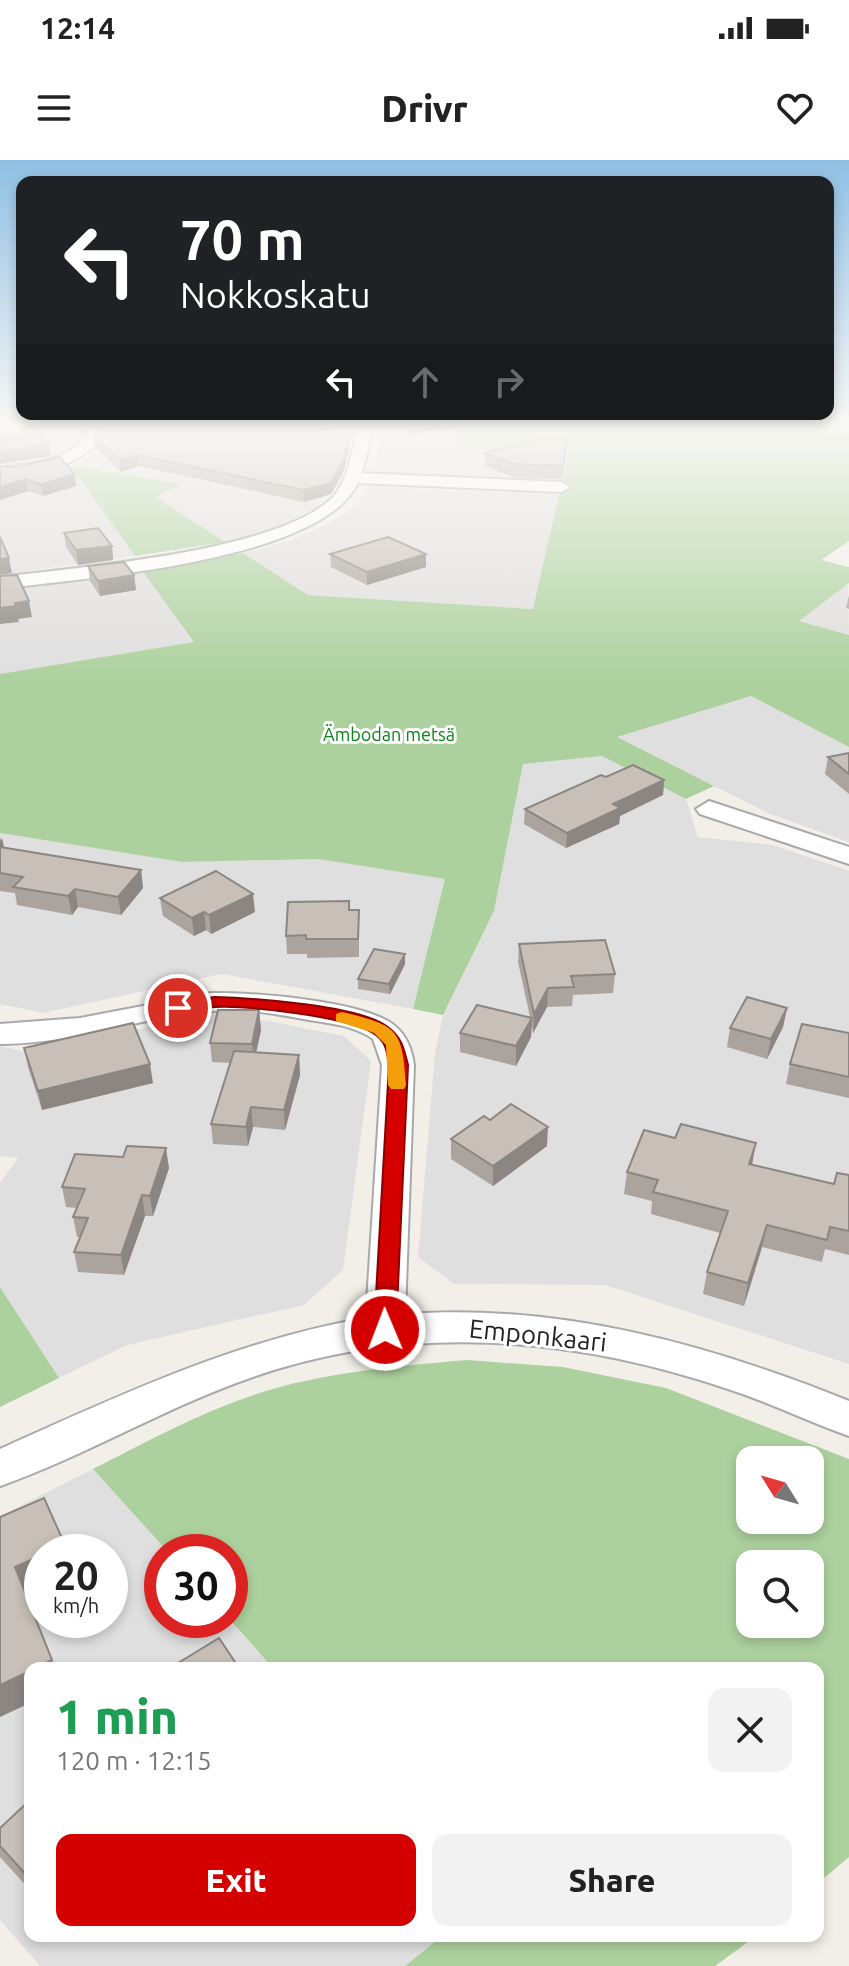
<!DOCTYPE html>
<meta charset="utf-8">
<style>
:root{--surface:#fff;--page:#f2f2f2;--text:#222;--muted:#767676;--accent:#d40000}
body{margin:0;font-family:Ubuntu,sans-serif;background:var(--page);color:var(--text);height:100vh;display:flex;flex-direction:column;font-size:30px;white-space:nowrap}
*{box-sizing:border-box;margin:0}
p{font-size:26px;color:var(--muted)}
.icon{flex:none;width:44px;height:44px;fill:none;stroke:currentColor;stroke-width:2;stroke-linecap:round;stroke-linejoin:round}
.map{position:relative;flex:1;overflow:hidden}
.sheet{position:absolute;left:24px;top:1502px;width:800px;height:280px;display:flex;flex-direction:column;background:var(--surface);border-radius:16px;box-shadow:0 4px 12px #0003}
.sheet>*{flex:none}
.hud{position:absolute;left:16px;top:16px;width:818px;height:244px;border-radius:16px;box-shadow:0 4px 12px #0003;background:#202124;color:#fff;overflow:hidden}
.needle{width:52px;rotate:307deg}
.tools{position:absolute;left:736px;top:1286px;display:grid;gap:16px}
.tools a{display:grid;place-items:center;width:88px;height:88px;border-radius:16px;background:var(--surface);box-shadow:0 4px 12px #0003;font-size:40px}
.speed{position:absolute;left:24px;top:1374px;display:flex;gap:16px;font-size:40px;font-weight:700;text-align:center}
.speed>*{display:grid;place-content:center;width:104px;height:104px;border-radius:50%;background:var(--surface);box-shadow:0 4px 12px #0003;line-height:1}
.speed small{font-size:20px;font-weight:400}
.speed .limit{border:12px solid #d22;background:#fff;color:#111}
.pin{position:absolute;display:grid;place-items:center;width:68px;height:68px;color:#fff;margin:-34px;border:4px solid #fff;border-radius:50%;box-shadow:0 2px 8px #0007}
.me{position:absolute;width:88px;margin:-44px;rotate:359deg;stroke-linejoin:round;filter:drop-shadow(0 0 6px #0008)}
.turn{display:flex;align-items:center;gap:28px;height:168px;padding:0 32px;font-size:36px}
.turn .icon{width:104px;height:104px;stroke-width:2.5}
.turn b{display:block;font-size:56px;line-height:68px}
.lanes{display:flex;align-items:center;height:76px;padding:0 32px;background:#0003;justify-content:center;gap:40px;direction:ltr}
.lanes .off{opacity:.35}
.round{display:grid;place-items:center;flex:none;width:84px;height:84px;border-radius:16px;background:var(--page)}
.head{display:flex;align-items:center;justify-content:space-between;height:136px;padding:0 32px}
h1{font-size:48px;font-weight:800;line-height:60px;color:#1e9e55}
.button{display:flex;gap:16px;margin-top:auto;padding:16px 32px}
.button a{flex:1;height:92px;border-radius:16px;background:var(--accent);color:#fff;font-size:32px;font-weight:800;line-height:92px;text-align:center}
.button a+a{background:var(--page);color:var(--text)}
.status{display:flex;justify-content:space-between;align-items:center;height:56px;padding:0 40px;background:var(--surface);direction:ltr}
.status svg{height:22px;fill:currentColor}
header{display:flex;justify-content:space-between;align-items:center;height:104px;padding:0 32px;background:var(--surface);font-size:36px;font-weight:800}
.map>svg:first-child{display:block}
</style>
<div class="status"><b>12:14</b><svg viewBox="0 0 49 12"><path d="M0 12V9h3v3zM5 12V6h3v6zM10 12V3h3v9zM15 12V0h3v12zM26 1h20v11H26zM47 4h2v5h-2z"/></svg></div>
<header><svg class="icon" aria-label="menu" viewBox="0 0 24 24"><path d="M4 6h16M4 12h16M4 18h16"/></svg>Drivr<svg class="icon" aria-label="heart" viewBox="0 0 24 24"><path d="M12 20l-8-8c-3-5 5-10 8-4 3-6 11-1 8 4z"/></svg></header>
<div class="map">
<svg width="849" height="1806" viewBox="0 0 849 1806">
<rect width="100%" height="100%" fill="#f2efe9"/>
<g fill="#e0dfdf" fill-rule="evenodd">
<path d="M0,265H92L83,284L54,300L0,281Z"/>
<path d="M115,265H352L336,324L317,347L280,367L225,382L155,336L180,324L72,306L104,288Z"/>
<path d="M384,265H459L456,289L570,291L562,323L385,315L373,310Z"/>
<path d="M49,310L81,320L135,396L0,415V316Z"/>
<path d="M369,326L560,335L534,449L308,435L243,393L289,381L330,363L358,343Z"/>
<path d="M141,409L195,482L0,514V430Z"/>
<path d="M848,423L849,475L799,461Z"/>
<path d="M751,536L849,587V682L770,654L616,577Z"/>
<path d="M602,596L686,639L698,677L773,685L849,711V1204L605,1125L454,1124L418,1097L435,893L443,855L494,751L523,604Z"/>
<path d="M0,673L182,702L318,699L446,719L413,849L222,814L43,853L0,844Z"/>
<path d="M218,851L344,876L371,901L343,1110L304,1145L127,1185L59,1218L0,1127V1023L18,998L0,996V886L32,893Z"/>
<path d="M93,1309L168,1392H162V1460H229L273,1508H30V1776H442L405,1806H40L0,1760V1356ZM42,1392H110V1460H42Z"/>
</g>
<g fill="#add19e" fill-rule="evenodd">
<path d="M459,265H849V381L821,400L849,407V423L799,461L849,475V587L751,536L617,577L714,626L686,639L602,596L523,604L494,751L443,855L413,849L445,719L318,699L182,702L0,673V514L194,482L141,409L243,393L308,435L533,449L569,291L456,289Z"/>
<path d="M72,306L181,324L156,337L225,382L135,396L81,320L49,310Z"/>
<path d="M0,1127L59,1218L0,1247Z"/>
<path d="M467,1200L563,1207L666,1228L849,1299V1697L818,1723V1508H273L230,1460V1392H168L93,1309C152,1279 209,1247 273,1229C336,1211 402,1206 467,1200ZM810,1300V1360H750V1300ZM810,1404V1464H750V1404Z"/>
<path d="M442,1776H756L715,1806H405Z"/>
</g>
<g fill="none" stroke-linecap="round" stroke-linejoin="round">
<g stroke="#a9a9a9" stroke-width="4">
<g id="street">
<path d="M95,265H110C85,308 46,312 0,317V307C38,303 73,301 95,265Z"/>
<path d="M358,265H374L362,313L561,322L570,327L561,332L358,323C320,402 82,418 0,429V417C79,407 274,392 331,339C349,322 352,289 358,265Z"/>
<path d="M709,641L849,687V704L700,654L696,649Z"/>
<path d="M211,833C250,832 366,841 395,866C407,876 412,890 414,905L405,1154C558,1143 708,1184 849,1241V1276C809,1262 771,1243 731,1230C574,1176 407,1162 250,1218C164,1248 85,1296 0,1326V1289C118,1236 237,1180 366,1158L382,905L373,879C355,866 330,863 309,860C277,854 243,848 211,851C140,857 73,884 0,884V864L80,858Z"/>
</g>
</g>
<use href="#street" fill="#fff" fill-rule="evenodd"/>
</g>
<g fill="#aba49e">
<path d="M72,265H92L83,276Z"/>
<path d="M94,277L349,290L343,313L331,334L304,342L139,306L121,312L96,288Z"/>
<path d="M566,291L562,319L513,317L485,306V293Z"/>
<path d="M0,306L74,314L76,326L43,336L28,331L0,340Z"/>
<path d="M64,373L112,386L113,400L78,405L66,387Z"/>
<path d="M330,394L426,407L367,425L331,407Z"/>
<path d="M88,406L134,415L136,430L100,436L90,421Z"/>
<path d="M849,435V449L846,448Z"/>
<path d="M849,593V634L825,614L828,597Z"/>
<path d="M606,617L664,620L663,635L620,656L619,664L566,688L524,664L525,649Z"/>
<path d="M0,678L4,687L141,710L143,728L121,755L78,747L72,755L17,745L15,733L0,731Z"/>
<path d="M160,738L255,752L211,774L206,770L194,776L163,756Z"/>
<path d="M349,750H359V797L307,798V794H287L286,776Z"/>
<path d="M519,784L615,814L613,833L573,835L572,846L547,847L533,873L532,866L531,877L516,906L460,892V873L530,857L518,802Z"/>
<path d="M405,804L390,834L358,829V819Z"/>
<path d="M787,848L783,867L767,899L727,887L730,868Z"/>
<path d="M259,850L261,870L256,892L299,895L300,915L285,970L253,967L248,986L213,984L211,964L231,903L212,902L210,883Z"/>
<path d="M849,873V938L786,924L790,904Z"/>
<path d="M24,888L153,923L42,950L28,907Z"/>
<path d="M490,960L547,986L493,1026L451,999V979Z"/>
<path d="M752,1005L834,1024L849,1015V1095L825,1089L822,1102L762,1087L744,1146L703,1134L707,1112L720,1073L651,1054L652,1041L624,1034L627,1012Z"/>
<path d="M169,1008L153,1056H145L124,1115L78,1112L74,1092L80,1077H77L73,1057L77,1048L66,1047L62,1027Z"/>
<path d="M30,1640V1730L0,1697V1668Z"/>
</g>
<g fill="#8b8681">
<path d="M82,265H92L83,276Z"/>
<path d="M408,265H455L408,277Z"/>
<path d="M349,279V290L343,313L331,334L304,342L303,330Z"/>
<path d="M49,285L51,296L0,304V292Z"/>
<path d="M137,295L139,306L121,312L119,300Z"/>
<path d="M74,314L76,326L43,336L41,325Z"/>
<path d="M26,319L28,331L0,340V327Z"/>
<path d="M112,386L113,400L78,405L76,390Z"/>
<path d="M426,394V407L367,425V412Z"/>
<path d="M9,398L12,413L0,415V399Z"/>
<path d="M134,415L136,430L100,436L98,421Z"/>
<path d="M29,441L32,457L18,459L19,462L0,464V448L15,443Z"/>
<path d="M664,620L663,635L620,656L619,664L566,688L567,673L613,644Z"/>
<path d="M2,678L6,696L0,703V681Z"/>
<path d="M141,710L143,728L121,755L118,737Z"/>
<path d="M75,729L78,747L72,755L68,736Z"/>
<path d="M253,734L255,752L211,774L209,755Z"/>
<path d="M204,752L206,770L194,776L192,758Z"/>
<path d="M405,794V804L390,834L389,824Z"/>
<path d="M548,828L547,847L533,873L534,854Z"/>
<path d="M787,848L783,867L767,899L771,879Z"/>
<path d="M259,850L261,870L254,903L252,884Z"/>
<path d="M532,858L531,877L516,906V886Z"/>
<path d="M299,895L300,915L285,970L284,950Z"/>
<path d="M150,904L153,923L42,950L38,931Z"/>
<path d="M251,947L253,967L248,986L246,967Z"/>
<path d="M548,967L547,986L493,1026V1006Z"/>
<path d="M756,983L752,1005L749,1004Z"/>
<path d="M166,988L169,1008L153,1056L150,1036Z"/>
<path d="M142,1035L145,1056L124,1115L121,1095Z"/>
<path d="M767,1065L762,1087L744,1146L748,1123Z"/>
<path d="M65,1385L66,1392H49Z"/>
<path d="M42,1395V1427L24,1435L15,1407Z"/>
<path d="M52,1500L55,1508H36Z"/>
<path d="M30,1511V1543L0,1557V1525Z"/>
</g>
<g fill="#c7bfb8" stroke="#8b8681" stroke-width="2">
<path d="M0,265H32L49,285L0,292Z"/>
<path d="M102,265H317L349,279L343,302L331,323L303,330L137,295L119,300L94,277Z"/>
<path d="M543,278H567L563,306L513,304L485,293Z"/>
<path d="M60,297L74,314L41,325L26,319L0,327V306L15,307Z"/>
<path d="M98,368L112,386L76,390L64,373Z"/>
<path d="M0,377L9,398L0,399Z"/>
<path d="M388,377L426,394L367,412L330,394Z"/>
<path d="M124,402L134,415L98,421L88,406Z"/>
<path d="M17,415L29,441L15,443L16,446L0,448V416Z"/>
<path d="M849,593V614L828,597Z"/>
<path d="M633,605L664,620L613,644L620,648L567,673L525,649L601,615L606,617Z"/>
<path d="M0,687L141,710L118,737L75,729L68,736L13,727L23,717L0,713Z"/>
<path d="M216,711L253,734L209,755L204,752L192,758L160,738Z"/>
<path d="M349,741V750H359L358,779H306V775L286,776L288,742Z"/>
<path d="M605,780L615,814L571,816L574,827L548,828L534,854L519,784Z"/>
<path d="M374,789L405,794L389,824L358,819Z"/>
<path d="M747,837L787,848L771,879L730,868Z"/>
<path d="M477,845L532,858L516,886L460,873Z"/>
<path d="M218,850H259L252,884L210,883Z"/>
<path d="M133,863L150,904L38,931L24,888Z"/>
<path d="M802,864L849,873V917L790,904Z"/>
<path d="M234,891L299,895L284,950L251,947L246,967L211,964Z"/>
<path d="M511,944L548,967L493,1006L451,979L484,956L490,960Z"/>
<path d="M681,964L756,983L749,1004L834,1024L837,1013L849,1015V1071L830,1067L827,1080L767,1065L748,1123L707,1112L728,1051L653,1032L658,1020L627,1012L644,970L675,978Z"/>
<path d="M127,986L166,988L150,1036L142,1035L121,1095L74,1092L88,1058L73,1057L85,1029L62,1027L75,994L123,997Z"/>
<path d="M44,1338L65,1385L49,1392H42V1395L15,1407L52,1500L36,1508H30V1511L0,1525V1357Z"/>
<path d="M219,1478L239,1508H170Z"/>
<path d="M30,1640V1719L0,1686V1668Z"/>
</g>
<linearGradient id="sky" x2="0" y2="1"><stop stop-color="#8fc0e4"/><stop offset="0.51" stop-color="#f9f8f5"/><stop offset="1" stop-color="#f9f8f5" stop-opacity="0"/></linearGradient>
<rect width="849" height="518" fill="url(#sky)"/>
<path fill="#d40000" stroke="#8a0000" stroke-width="2" d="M214,837C251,838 362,845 389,868C402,878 404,889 408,905L396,1170L392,1176L385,1179L374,1170L389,905C387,891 386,881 373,873C349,857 246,845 214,847C202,848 190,851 178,853L169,848L171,845Z"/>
<path fill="#f59e0b" d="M342,852C398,866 402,868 406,925L404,929H391L388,925L386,885L374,873L336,861V854Z"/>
<g text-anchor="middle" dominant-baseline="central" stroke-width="6" stroke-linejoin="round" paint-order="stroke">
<g font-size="18" fill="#0c8416" stroke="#fff">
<text x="389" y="574">Ämbodan metsä</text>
</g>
<g font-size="26" fill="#222" stroke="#fff">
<text transform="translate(538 1175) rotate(6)">Emponkaari</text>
</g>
</g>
</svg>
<div class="tools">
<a><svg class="needle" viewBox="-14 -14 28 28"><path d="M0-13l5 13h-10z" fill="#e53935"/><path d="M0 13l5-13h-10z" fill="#767676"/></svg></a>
<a><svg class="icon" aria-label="search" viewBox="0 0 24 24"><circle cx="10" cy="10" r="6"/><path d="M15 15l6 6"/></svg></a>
</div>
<div class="speed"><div>20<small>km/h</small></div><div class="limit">30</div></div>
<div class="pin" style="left:178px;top:848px;background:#d93025"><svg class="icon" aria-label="arrive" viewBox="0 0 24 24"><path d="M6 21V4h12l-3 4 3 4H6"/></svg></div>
<svg class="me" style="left:385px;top:1170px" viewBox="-20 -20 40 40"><circle r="17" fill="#d40000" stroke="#fff" stroke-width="3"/><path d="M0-11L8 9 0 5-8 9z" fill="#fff"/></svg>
<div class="hud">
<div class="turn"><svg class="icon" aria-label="left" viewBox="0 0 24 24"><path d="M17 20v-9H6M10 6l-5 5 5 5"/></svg><div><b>70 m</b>Nokkoskatu</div></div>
<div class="lanes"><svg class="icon" aria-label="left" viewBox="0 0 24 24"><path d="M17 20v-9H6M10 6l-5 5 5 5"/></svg><svg class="icon off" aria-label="ahead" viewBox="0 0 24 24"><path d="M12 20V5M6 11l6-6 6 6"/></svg><svg class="icon off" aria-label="right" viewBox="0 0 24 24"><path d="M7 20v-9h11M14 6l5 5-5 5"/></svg></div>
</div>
<section class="sheet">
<div class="head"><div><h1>1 min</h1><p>120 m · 12:15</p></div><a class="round"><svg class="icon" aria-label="close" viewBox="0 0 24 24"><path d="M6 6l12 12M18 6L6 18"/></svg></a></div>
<div class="button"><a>Exit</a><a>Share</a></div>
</section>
</div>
